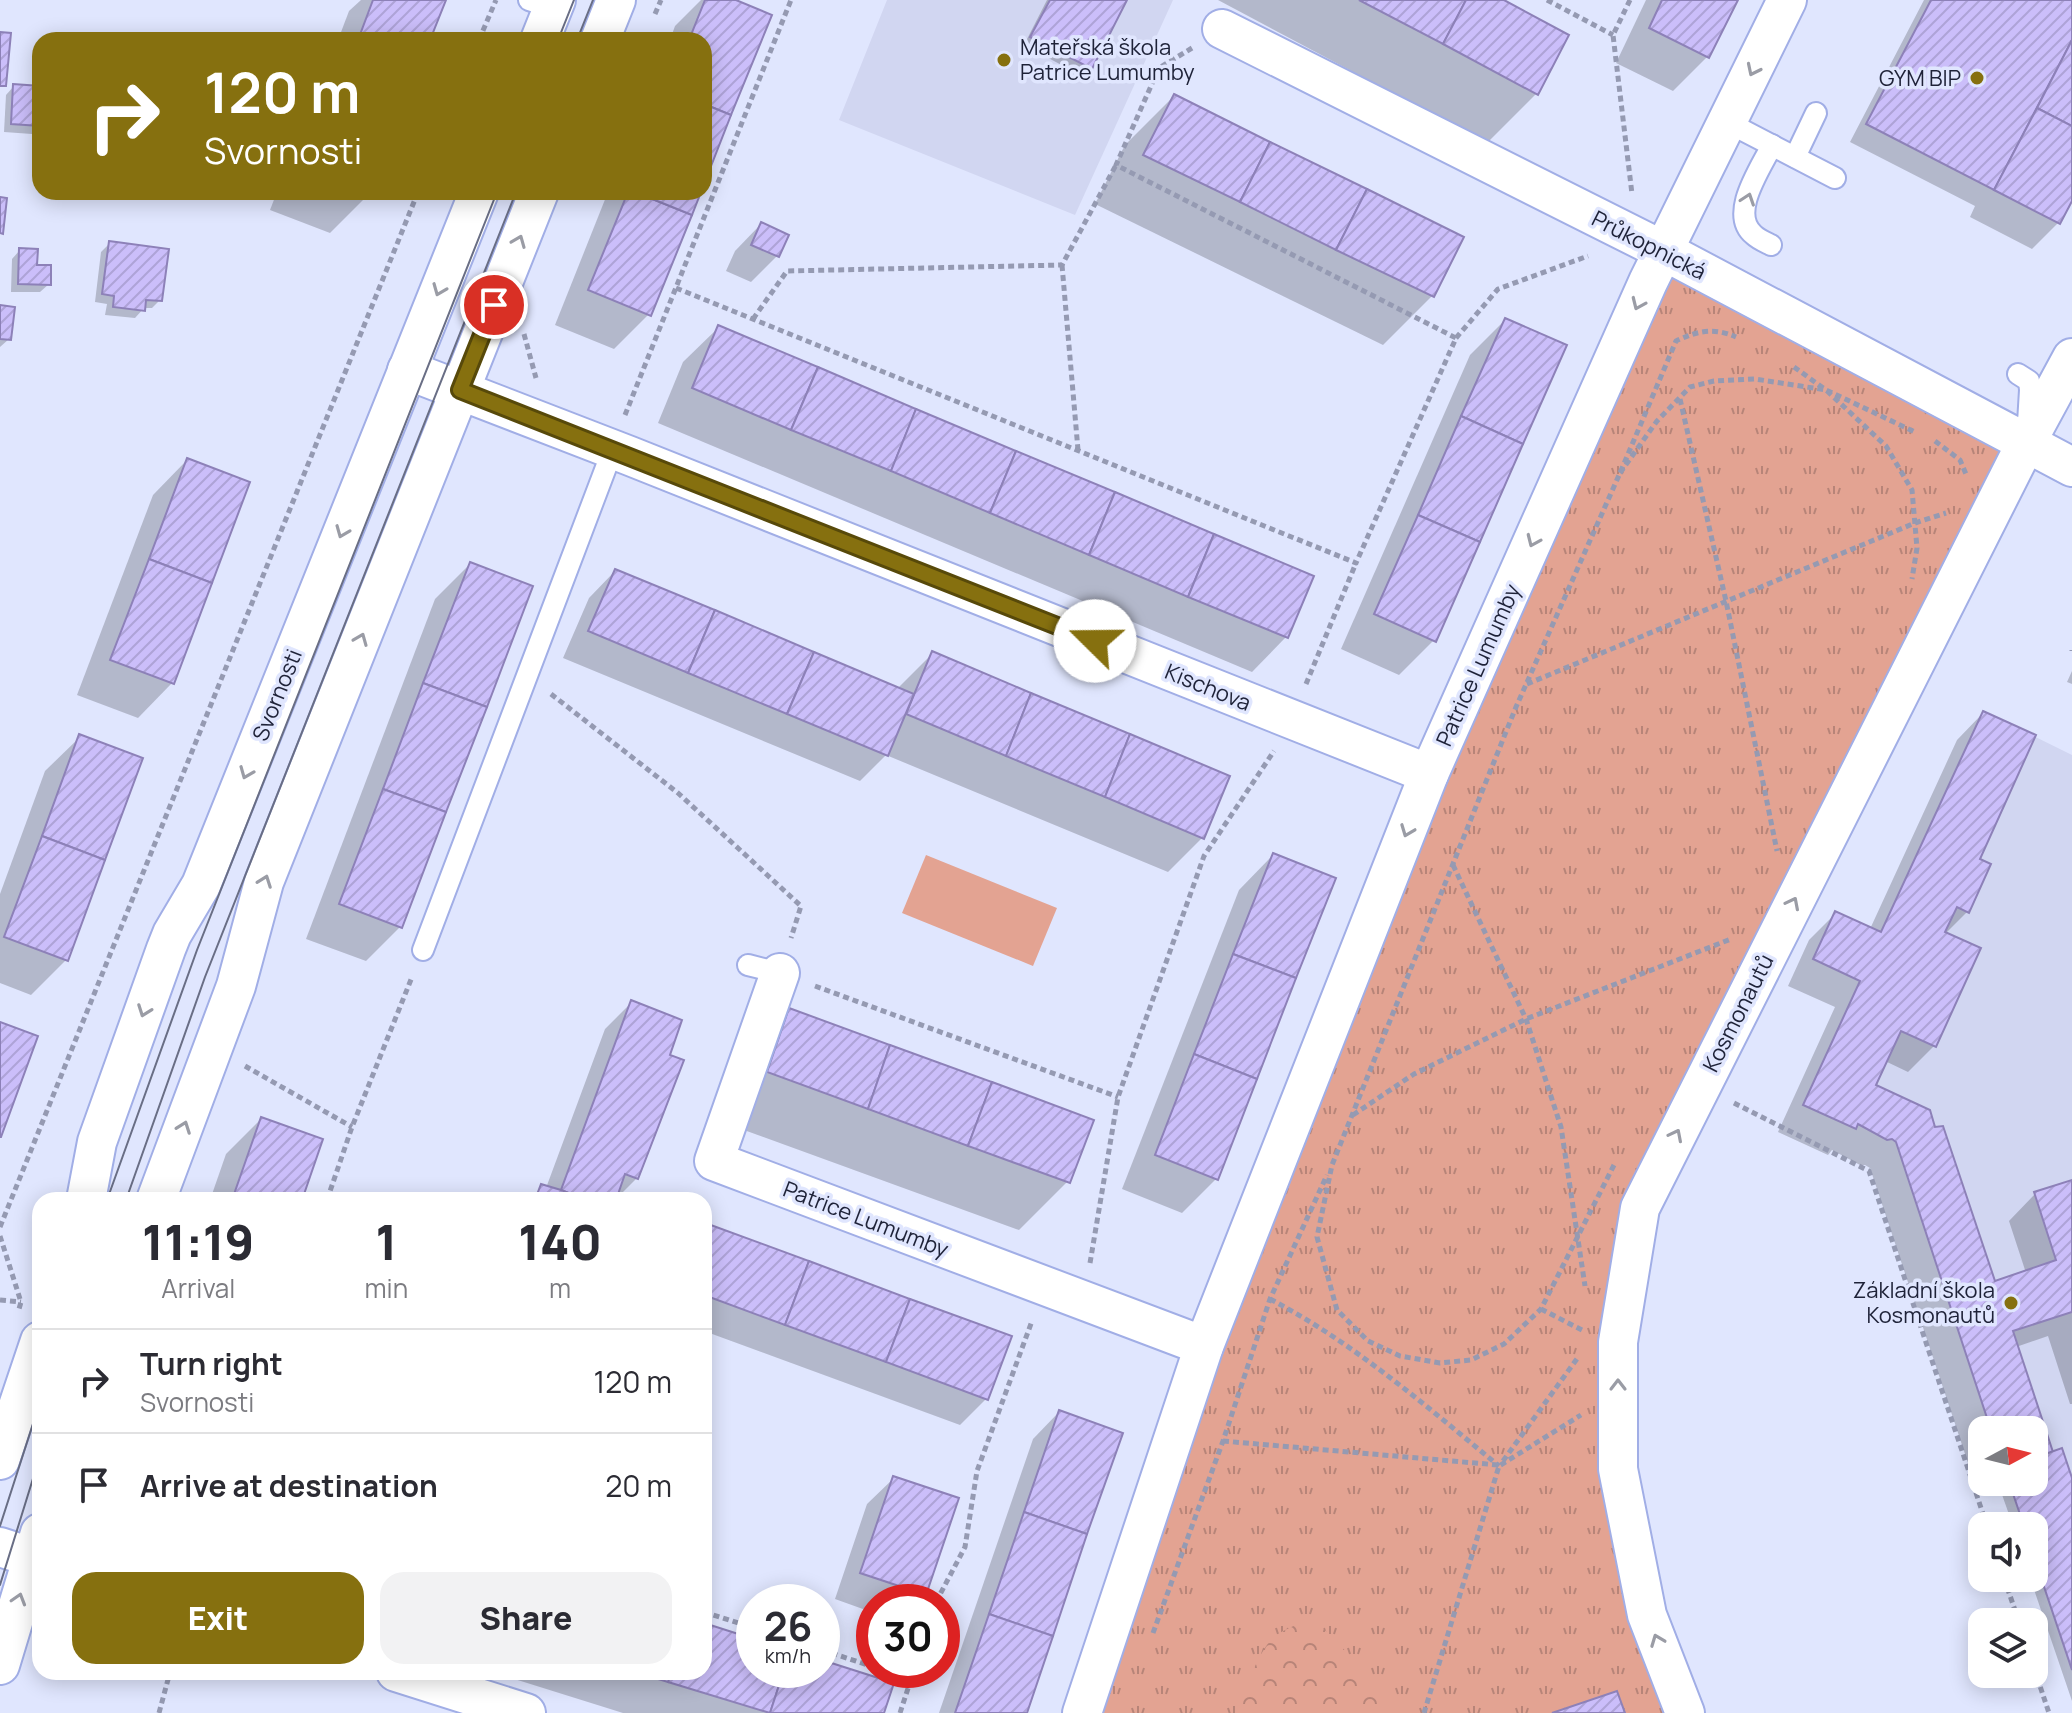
<!DOCTYPE html>
<meta charset="utf-8">
<style>
:root{--surface:#fff;--page:#f2f2f3;--text:#2b2b33;--muted:#7c7c81;--line:#e1e1e2;--accent:#86700f}
body{margin:0;font-family:Manrope,sans-serif;background:var(--page);color:var(--text);height:100vh;display:flex;flex-direction:column;font-size:30px;white-space:nowrap}
*{box-sizing:border-box;margin:0}
p{font-size:26px;color:var(--muted)}
.icon{flex:none;width:44px;height:44px;fill:none;stroke:currentColor;stroke-width:2;stroke-linecap:round;stroke-linejoin:round}
.map{position:relative;flex:1;overflow:hidden}
.sheet{position:absolute;left:32px;top:1192px;width:680px;height:488px;display:flex;flex-direction:column;background:var(--surface);border-radius:24px;box-shadow:0 4px 20px #0003}
.sheet>*{flex:none}
.banner{position:absolute;left:32px;top:32px;width:680px;height:168px;border-radius:24px;box-shadow:0 4px 20px #0003;background:#86700f;color:#fff;overflow:hidden}
.needle{width:52px;rotate:83deg}
.buttons{position:absolute;left:1968px;top:1416px;display:grid;gap:16px}
.buttons a{display:grid;place-items:center;width:80px;height:80px;border-radius:16px;background:var(--surface);box-shadow:0 4px 20px #0003;font-size:40px}
.speed{position:absolute;left:736px;top:1584px;display:flex;gap:16px;font-size:40px;font-weight:700;text-align:center}
.speed>*{display:grid;place-content:center;width:104px;height:104px;border-radius:50%;background:var(--surface);box-shadow:0 4px 20px #0003;line-height:1}
.speed small{font-size:20px;font-weight:400}
.speed .limit{border:12px solid #d22;background:#fff;color:#111}
.pin{position:absolute;display:grid;place-items:center;width:68px;height:68px;color:#fff;margin:-34px;border:4px solid #fff;border-radius:50%;box-shadow:0 2px 8px #0007}
.me{position:absolute;width:88px;margin:-44px;rotate:292deg;stroke-linejoin:round;filter:drop-shadow(0 0 6px #0008)}
.turn{display:flex;align-items:center;gap:28px;height:168px;padding:0 40px;font-size:36px}
.turn .icon{width:104px;height:104px;stroke-width:2.5}
.turn b{display:block;font-size:56px;line-height:68px}
.eta{display:flex;justify-content:space-evenly;align-items:center;height:136px;text-align:center}
.eta b{font-size:48px;font-weight:800;line-height:56px}
.action{display:flex;gap:16px;margin-top:auto;padding:16px 40px}
.action a{flex:1;height:92px;border-radius:24px;background:var(--accent);color:#fff;font-size:32px;font-weight:800;line-height:92px;text-align:center}
.action a+a{background:var(--page);color:var(--text)}
ul{padding:0;list-style:none}
li{display:flex;align-items:center;gap:24px;height:104px;padding:0 40px;border-top:2px solid var(--line)}
li div{flex:1}
li b{display:block;font-size:30px}
li em{font-style:normal}
.map>svg:first-child{display:block}
</style>
<div class="map">
<svg width="2072" height="1713" viewBox="0 0 2072 1713">
<defs>
<pattern id="grass-tufts" width="24" height="20" patternUnits="userSpaceOnUse" patternTransform="scale(2)"><rect width="24" height="20" fill="#e3a392"/><path d="M3 7l-1-3M5 7V3M7 7l1-3M15 17l-1-3M17 17v-4M19 17l1-3" fill="none" stroke="#b78478"/></pattern>
<pattern id="park-crowns" width="20" height="18" patternUnits="userSpaceOnUse" patternTransform="scale(2)"><rect width="20" height="18" fill="#e3a392"/><path d="M2 6a3 3 0 1 1 6 0M12 15a3 3 0 1 1 6 0" fill="none" stroke="#b78478"/></pattern>
<pattern id="building-hatch" width="6" height="6" patternUnits="userSpaceOnUse" patternTransform="scale(2)"><rect width="6" height="6" fill="#cbbefa"/><path d="M-1 1l2-2M0 6l6-6M5 7l2-2" fill="none" stroke="#aea3d7"/></pattern>
</defs>
<rect width="100%" height="100%" fill="#e0e6fe"/>
<g fill="#d1d6f1">
<path d="M887,0H1173L1075,215L839,120Z"/>
<path d="M1983,711L2072,755V1670L2034,1557V1526H2024L2009,1482H2034V1430L1896,1142L1892,1139L1887,1140L1859,1124L1856,1129L1803,1105L1860,981L1813,959L1835,911L1881,932Z"/>
</g>
<path fill="url(#grass-tufts)" d="M1664,251L2026,443L1640,1208L1618,1469L1685,1713H1082L1201,1353Z"/>
<path fill="url(#park-crowns)" d="M1305,1621L1320,1625L1362,1668L1388,1707V1713H1236C1242,1696 1259,1651 1272,1639C1280,1631 1294,1626 1305,1621Z"/>
<path fill="#e3a392" d="M926,855L1057,908L1033,966L902,913Z"/>
<g fill="#0003" fill-rule="evenodd">
<path d="M361,0H444L428,40H338L349,11Z"/>
<path d="M701,0H730L704,178V40H670L675,26Z"/>
<path d="M1047,0H1125L1090,68L1082,76L1024,45Z"/>
<path d="M1218,0H1499L1536,94L1487,143Z"/>
<path d="M1646,0H1735L1707,57L1673,91L1616,63Z"/>
<path d="M1924,0H2072V196L2058,223L2032,249L1970,217L1975,206L1850,142Z"/>
<path d="M14,86L40,88V126L32,134L4,132L6,95Z"/>
<path d="M1174,96L1461,238L1432,296L1383,345L1095,204L1125,145Z"/>
<path d="M277,192H367L365,198L330,233L270,210Z"/>
<path d="M608,192H698L649,314L614,349L555,325Z"/>
<path d="M761,224L777,256L751,282L726,271L735,251Z"/>
<path d="M110,243L160,300L152,308H144L135,318L105,315L107,304L95,302L101,252Z"/>
<path d="M20,250L49,284L40,292H11L12,259Z"/>
<path d="M0,307L9,339L0,347Z"/>
<path d="M1505,320L1434,640L1399,675L1341,649L1470,355Z"/>
<path d="M718,328L1286,637L1252,672L658,423L683,362Z"/>
<path d="M187,460L172,683L138,718L77,695L153,495Z"/>
<path d="M470,564L400,927L366,961L306,939L435,599Z"/>
<path d="M615,571L897,689L932,654L1202,838L1168,872L886,755L860,781L563,658L589,598Z"/>
<path d="M2072,671V684L2067,682Z"/>
<path d="M1983,713L1977,859L1967,912L1945,934L1934,1046L1908,1072L1885,1061L1873,1086L1994,1283L2026,1273L2009,1221L2035,1194L2072,1182V1404H2070L2048,1336L2016,1347L2051,1454L2072,1484V1701L2030,1578H2034V1526H2013L1999,1486L1978,1493L1870,1168L1865,1165H1860L1832,1150L1828,1155L1778,1132L1835,1007L1788,986L1809,940L1835,914L1870,929L1957,740ZM1982,1430H2034V1482H1982Z"/>
<path d="M80,737L66,960L31,995L0,983V894L45,771Z"/>
<path d="M1273,855L1216,1179L1182,1213L1122,1189L1239,890Z"/>
<path d="M632,1002L667,1056L637,1178L615,1200H529L542,1187L546,1188L605,1029Z"/>
<path d="M790,1010L1068,1181L1019,1230L719,1121L741,1060Z"/>
<path d="M261,1119L300,1200H210L226,1154Z"/>
<path d="M709,1227L986,1399L960,1425L704,1331V1231Z"/>
<path d="M1059,1412L1025,1713H939L1033,1439Z"/>
<path d="M894,1478L924,1594L916,1602H874V1613L835,1599L867,1504Z"/>
<path d="M704,1625L754,1641V1670H822V1662L882,1713H623L492,1672H704Z"/>
</g>
<g fill="url(#building-hatch)" stroke="#8d81b8" stroke-width="2">
<path d="M373,0H446L430,40H358Z"/>
<path d="M705,0H736L772,15L731,115L704,104V40H689Z"/>
<path d="M1050,0H1127L1092,69L1030,37Z"/>
<path d="M1359,0H1466L1443,44Z"/>
<path d="M1466,0H1504L1569,35L1538,95L1443,44Z"/>
<path d="M1662,0H1738L1709,58L1649,28Z"/>
<path d="M1931,0H2072V40L1994,190L1866,124Z"/>
<path d="M0,32L11,33L6,86H0Z"/>
<path d="M2072,40V126L2037,108Z"/>
<path d="M13,84L40,86V126L11,124Z"/>
<path d="M1174,94L1270,142L1240,202L1143,155Z"/>
<path d="M704,104L731,115L704,184Z"/>
<path d="M2037,108L2072,126V201L2060,224L1994,190Z"/>
<path d="M1270,142L1367,189L1336,250L1240,202Z"/>
<path d="M1367,189L1464,237L1434,297L1336,250Z"/>
<path d="M628,192H635L692,215L651,316L588,290Z"/>
<path d="M635,192H701L692,215Z"/>
<path d="M0,197L7,198L3,234L0,233Z"/>
<path d="M761,222L789,235L779,257L751,245Z"/>
<path d="M109,241L169,249L162,301L146,300L145,311L113,307L114,296L102,294Z"/>
<path d="M19,248L38,249L37,265H51V285L18,284Z"/>
<path d="M0,305L15,307L11,340L0,339Z"/>
<path d="M1505,318L1567,345L1523,444L1461,416Z"/>
<path d="M718,325L818,367L791,430L692,388Z"/>
<path d="M818,367L916,409L891,471L791,430Z"/>
<path d="M916,409L1016,451L990,513L891,471Z"/>
<path d="M1461,416L1523,444L1480,542L1418,515Z"/>
<path d="M1016,451L1115,492L1089,555L990,513Z"/>
<path d="M187,458L250,482L212,583L149,559Z"/>
<path d="M1115,492L1214,534L1188,597L1089,555Z"/>
<path d="M1418,515L1480,542L1436,642L1374,614Z"/>
<path d="M1214,534L1314,576L1288,638L1188,597Z"/>
<path d="M149,559L212,583L174,684L110,660Z"/>
<path d="M470,562L533,586L487,707L423,683Z"/>
<path d="M615,569L715,610L688,673L588,631Z"/>
<path d="M715,610L814,652L787,714L688,673Z"/>
<path d="M932,651L1031,693L1006,756L906,714Z"/>
<path d="M814,652L914,694L888,756L787,714Z"/>
<path d="M423,683L487,707L446,812L383,789Z"/>
<path d="M1031,693L1130,734L1105,797L1006,756Z"/>
<path d="M1983,711L2036,735L1980,859L1991,864L1969,913L1957,907L1945,932L1981,948L1936,1047L1901,1031L1876,1085L1930,1110L1935,1127L1943,1126L1995,1281L2056,1260L2034,1192L2072,1180V1312L2013,1331L2053,1452L2034,1458V1430H1991L1896,1142L1892,1139L1887,1140L1858,1124L1856,1129L1803,1105L1860,981L1813,959L1835,911L1881,932Z"/>
<path d="M79,734L143,758L105,860L42,836Z"/>
<path d="M1130,734L1230,776L1204,839L1105,797Z"/>
<path d="M383,789L446,812L402,928L339,904Z"/>
<path d="M42,836L105,860L68,961L4,937Z"/>
<path d="M1273,853L1336,878L1296,978L1233,954Z"/>
<path d="M1233,954L1296,978L1257,1079L1194,1054Z"/>
<path d="M631,1000L682,1020L670,1055L684,1060L638,1179L625,1174L616,1200H586L561,1190Z"/>
<path d="M789,1008L890,1045L868,1109L767,1072Z"/>
<path d="M0,1022L38,1036L1,1137H0Z"/>
<path d="M890,1045L992,1082L968,1146L868,1109Z"/>
<path d="M1194,1054L1257,1079L1218,1180L1155,1155Z"/>
<path d="M992,1082L1094,1120L1070,1183L968,1146Z"/>
<path d="M261,1117L323,1139L302,1200H232Z"/>
<path d="M541,1184L561,1190L586,1200H535Z"/>
<path d="M708,1224L809,1261L785,1325L704,1295V1236Z"/>
<path d="M809,1261L910,1299L886,1362L785,1325Z"/>
<path d="M910,1299L1012,1336L988,1400L886,1362Z"/>
<path d="M1059,1410L1123,1433L1087,1534L1024,1512Z"/>
<path d="M2062,1448L2072,1478V1670L2034,1557V1526H2024L2009,1482H2034V1458Z"/>
<path d="M893,1476L959,1498L926,1595L860,1573Z"/>
<path d="M1024,1512L1087,1534L1053,1636L989,1614Z"/>
<path d="M989,1614L1053,1636L1027,1713H955Z"/>
<path d="M704,1623L754,1639V1670H784L770,1713L668,1682L671,1672H704Z"/>
<path d="M822,1660L894,1683L884,1713H770L784,1670H822Z"/>
<path d="M635,1672H671L668,1682Z"/>
<path d="M1617,1691L1625,1713H1552Z"/>
</g>
<g fill="none" stroke-linecap="round" stroke-linejoin="round">
<g stroke="#a1aee6" stroke-width="24">
<g id="lane">
<path d="M529,0L553,8"/>
<path d="M1727,122L1835,178"/>
<path d="M1795,157L1816,113"/>
<path d="M1771,245C1765,242 1758,239 1754,235C1728,214 1761,168 1772,145"/>
<path d="M2018,374L2029,381L2030,390L2028,423"/>
<path d="M423,950L613,449"/>
<path d="M748,965L780,973"/>
</g>
</g>
<g stroke="#a1aee6" stroke-width="42">
<g id="street">
<path d="M1222,29L1664,251L2072,467"/>
<path d="M540,40L556,0"/>
<path d="M600,40L616,0"/>
<path d="M407,370L630,456L1429,774"/>
<path d="M780,973L714,1161L1204,1346"/>
<path d="M86,1200L97,1142L166,949L172,934L201,885L479,192"/>
<path d="M156,1200L236,986L264,882L539,192"/>
<path d="M0,1460L40,1341"/>
<path d="M0,1547L40,1560"/>
<path d="M0,1665L40,1533"/>
<path d="M396,1672L526,1713"/>
<path d="M1082,1713L1204,1346L1429,774L1648,282L1787,0"/>
<path d="M1685,1713L1647,1615L1618,1469V1342L1640,1208L2026,443L2072,358"/>
</g>
</g>
<g stroke="#959ab2" stroke-width="5" stroke-dasharray="6 4" stroke-linecap="butt">
<path d="M1547,0L1613,35"/>
<path d="M1630,0L1613,35L1632,194"/>
<path d="M655,14L661,0"/>
<path d="M479,40L496,0"/>
<path d="M1062,265L1078,450"/>
<path d="M676,288L1356,563L1456,338L1116,165L1159,68L1192,48"/>
<path d="M753,319L787,271L1062,265L1116,165"/>
<path d="M524,334L536,378"/>
<path d="M1456,338L1498,289L1588,256"/>
<path d="M1794,367L1826,390L1915,432"/>
<path d="M1680,399L1726,601L1777,851"/>
<path d="M625,415L791,0"/>
<path d="M1935,441L1960,460L1966,474"/>
<path d="M1620,473L1657,421L1690,387L1714,381L1755,379L1826,390L1886,446L1912,490L1917,548L1912,579"/>
<path d="M2072,650V651"/>
<path d="M1306,684L1356,563"/>
<path d="M1527,684L1915,523L1946,513"/>
<path d="M551,694L678,793L801,906L791,938"/>
<path d="M1453,865L1526,1019L1561,1127L1585,1286"/>
<path d="M815,986L1118,1097"/>
<path d="M245,1066L352,1127"/>
<path d="M1734,1103L1869,1171L1987,1526"/>
<path d="M1353,1115L1414,1074L1526,1019L1731,939"/>
<path d="M1614,1165L1541,1309L1504,1344L1471,1360L1440,1363L1400,1356L1368,1341L1337,1310L1317,1237L1332,1165L1516,707L1620,473L1676,341C1697,331 1713,327 1736,337"/>
<path d="M327,1200L352,1127L412,977"/>
<path d="M0,1227L418,192"/>
<path d="M0,1236L21,1302L19,1309"/>
<path d="M1090,1263L1118,1097L1204,856L1274,751"/>
<path d="M1270,1299C1354,1343 1426,1406 1499,1466"/>
<path d="M0,1300L21,1302"/>
<path d="M1541,1309L1582,1330"/>
<path d="M1223,1441L1498,1465"/>
<path d="M1503,1461L1579,1356"/>
<path d="M2004,1578L2019,1622"/>
<path d="M936,1602L965,1547L977,1471L1032,1321"/>
<path d="M704,1612L754,1628"/>
<path d="M1153,1633L1223,1441L1270,1299L1327,1175"/>
<path d="M822,1650L874,1667"/>
<path d="M2034,1668L2049,1713"/>
<path d="M884,1670L911,1678"/>
<path d="M159,1713L170,1672"/>
<path d="M900,1713L914,1670"/>
<path d="M1424,1713L1499,1466L1581,1415"/>
</g>
<use href="#lane" stroke="#fff" stroke-width="20"/>
<use href="#street" stroke="#fff" stroke-width="38"/>
<g stroke="#696e85" stroke-width="2">
<path d="M558,40L574,0"/>
<path d="M577,40L593,0"/>
<path d="M107,1200L197,950L497,192"/>
<path d="M126,1200L205,977L516,192"/>
<path d="M0,1526L40,1402"/>
<path d="M0,1585L40,1456"/>
</g>
</g>
<defs><path id="oneway-chevron" d="M-2-3.5L2.5 0L-2 3.5" fill="none" stroke-width="1.6" stroke-linecap="round" stroke-linejoin="round" transform="scale(2)"/></defs>
<g stroke="#9a9ca5">
<use href="#oneway-chevron" transform="translate(1753 70) rotate(116)"/>
<use href="#oneway-chevron" transform="translate(1748 199) rotate(-71)"/>
<use href="#oneway-chevron" transform="translate(519 241) rotate(-68)"/>
<use href="#oneway-chevron" transform="translate(439 290) rotate(112)"/>
<use href="#oneway-chevron" transform="translate(1638 304) rotate(114)"/>
<use href="#oneway-chevron" transform="translate(342 532) rotate(112)"/>
<use href="#oneway-chevron" transform="translate(1533 541) rotate(114)"/>
<use href="#oneway-chevron" transform="translate(361 639) rotate(-68)"/>
<use href="#oneway-chevron" transform="translate(246 773) rotate(112)"/>
<use href="#oneway-chevron" transform="translate(1407 831) rotate(111)"/>
<use href="#oneway-chevron" transform="translate(265 881) rotate(-70)"/>
<use href="#oneway-chevron" transform="translate(1793 903) rotate(-63)"/>
<use href="#oneway-chevron" transform="translate(144 1011) rotate(110)"/>
<use href="#oneway-chevron" transform="translate(184 1127) rotate(-70)"/>
<use href="#oneway-chevron" transform="translate(1676 1135) rotate(-63)"/>
<use href="#oneway-chevron" transform="translate(1618 1385) rotate(-90)"/>
<use href="#oneway-chevron" transform="translate(19 1599) rotate(-73)"/>
<use href="#oneway-chevron" transform="translate(1657 1640) rotate(-111)"/>
</g>
<g fill="none" stroke-linecap="round" stroke-linejoin="round">
<g stroke="#57490a" stroke-width="20">
<path id="route" d="M494,305L460,390L1095,641"/>
</g>
<use href="#route" stroke="#86700f" stroke-width="14"/>
</g>
<g fill="#86700f" stroke="#e0e6fe" stroke-width="3">
<circle cx="1004" cy="60" r="8"/>
<circle cx="1977" cy="78" r="8"/>
<circle cx="2011" cy="1303" r="8"/>
</g>
<g text-anchor="middle" dominant-baseline="central" stroke-width="7" stroke-linejoin="round" paint-order="stroke">
<g font-size="22" fill="#1e2238" stroke="#e0e6fe" text-anchor="end">
<text x="1020" y="47" text-anchor="start">Mateřská škola<tspan x="1020" dy="25">Patrice Lumumby</tspan></text>
<text x="1961" y="78">GYM BIP</text>
<text x="1995" y="1290">Základní škola<tspan x="1995" dy="25">Kosmonautů</tspan></text>
</g>
<g font-size="22" fill="#1e2238" stroke="#e0e6fe">
<text transform="translate(1649 245) rotate(27)">Průkopnická</text>
<text transform="translate(1478 665) rotate(-66)">Patrice Lumumby</text>
<text transform="translate(1208 687) rotate(22)">Kischova</text>
<text transform="translate(277 695) rotate(-68)">Svornosti</text>
<text transform="translate(1738 1013) rotate(-63)">Kosmonautů</text>
<text transform="translate(866 1219) rotate(21)">Patrice Lumumby</text>
</g>
</g>
</svg>
<div class="buttons">
<a><svg class="needle" viewBox="-14 -14 28 28"><path d="M0-13l5 13h-10z" fill="#e53935"/><path d="M0 13l5-13h-10z" fill="#7c7c81"/></svg></a>
<a><svg class="icon" aria-label="sound" viewBox="0 0 24 24"><path d="M4 9h4l5-4v14l-5-4H4zM17 9q2 3 0 6"/></svg></a>
<a><svg class="icon" aria-label="layers" viewBox="0 0 24 24"><path d="M12 4l9 5-9 5-9-5zM3 14l9 5 9-5"/></svg></a>
</div>
<div class="speed"><div>26<small>km/h</small></div><div class="limit">30</div></div>
<div class="pin" style="left:494px;top:305px;background:#d93025"><svg class="icon" aria-label="arrive" viewBox="0 0 24 24"><path d="M6 21V4h12l-3 4 3 4H6"/></svg></div>
<svg class="me" style="left:1095px;top:641px" viewBox="-20 -20 40 40"><circle r="19" fill="#fff"/><path d="M0-13L10 11 0 6-10 11z" fill="#86700f"/></svg>
<div class="banner">
<div class="turn"><svg class="icon" aria-label="right" viewBox="0 0 24 24"><path d="M7 20v-9h11M14 6l5 5-5 5"/></svg><div><b>120 m</b>Svornosti</div></div>
</div>
<section class="sheet">
<div class="eta">
<div><b>11:19</b><p>Arrival</p></div>
<div><b>1</b><p>min</p></div>
<div><b>140</b><p>m</p></div>
</div>
<ul>
<li><svg class="icon" aria-label="right" viewBox="0 0 24 24"><path d="M7 20v-9h11M14 6l5 5-5 5"/></svg><div><b>Turn right</b><p>Svornosti</p></div><em>120 m</em></li>
<li><svg class="icon" aria-label="arrive" viewBox="0 0 24 24"><path d="M6 21V4h12l-3 4 3 4H6"/></svg><div><b>Arrive at destination</b></div><em>20 m</em></li>
</ul>
<div class="action"><a>Exit</a><a>Share</a></div>
</section>
</div>
